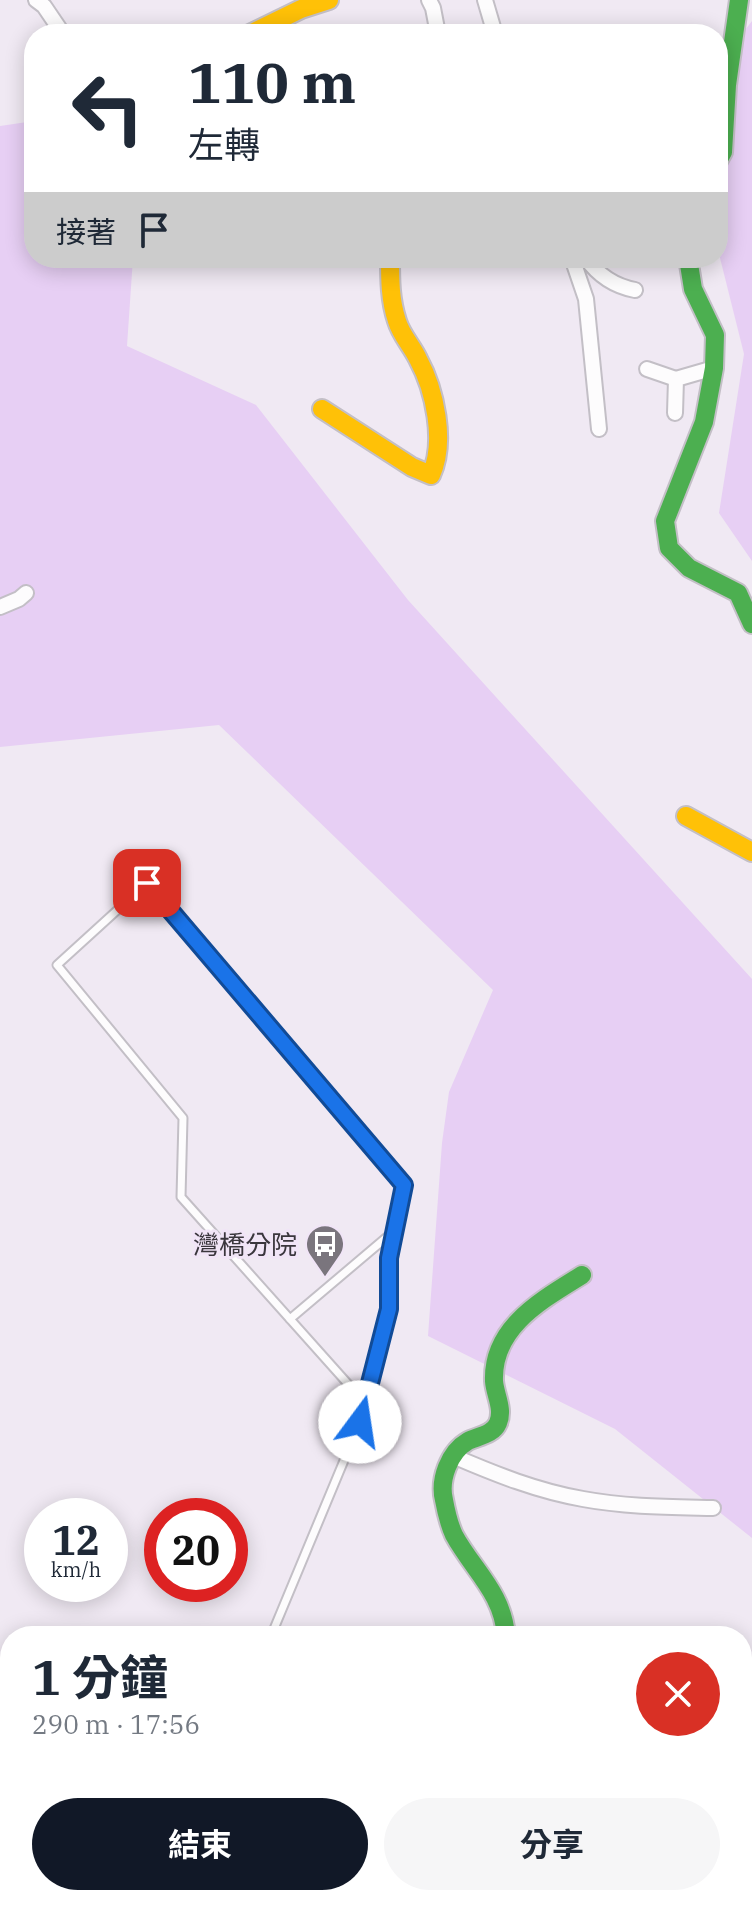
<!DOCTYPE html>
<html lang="zh-TW">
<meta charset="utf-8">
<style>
:root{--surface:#fff;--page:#f6f6f7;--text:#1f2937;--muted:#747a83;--accent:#111827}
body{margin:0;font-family:"IBM Plex Serif","Noto Sans TC",serif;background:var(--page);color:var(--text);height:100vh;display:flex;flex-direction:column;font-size:30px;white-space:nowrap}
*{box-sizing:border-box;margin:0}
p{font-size:26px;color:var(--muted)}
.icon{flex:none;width:44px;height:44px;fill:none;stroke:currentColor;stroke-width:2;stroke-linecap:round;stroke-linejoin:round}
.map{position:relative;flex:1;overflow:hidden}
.panel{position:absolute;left:0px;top:1626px;width:752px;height:280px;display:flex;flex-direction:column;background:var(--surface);border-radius:32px 32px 0 0;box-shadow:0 4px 20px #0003}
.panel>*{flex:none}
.banner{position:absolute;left:24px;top:24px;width:704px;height:244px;border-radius:32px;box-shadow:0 4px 20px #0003;background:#fff;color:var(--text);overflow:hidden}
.speed{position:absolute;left:24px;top:1498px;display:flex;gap:16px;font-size:40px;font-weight:700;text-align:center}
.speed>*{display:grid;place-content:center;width:104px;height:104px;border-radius:50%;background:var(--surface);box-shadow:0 4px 20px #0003;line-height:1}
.speed small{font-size:20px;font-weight:400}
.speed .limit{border:12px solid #d22;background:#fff;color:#111}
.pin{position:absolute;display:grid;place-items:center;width:68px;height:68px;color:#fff;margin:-34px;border-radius:16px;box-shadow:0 4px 12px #0006}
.me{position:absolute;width:88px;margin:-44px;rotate:14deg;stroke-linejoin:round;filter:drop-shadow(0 0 6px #0008)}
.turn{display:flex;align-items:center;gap:28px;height:168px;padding:0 32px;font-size:36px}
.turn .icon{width:104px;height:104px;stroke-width:2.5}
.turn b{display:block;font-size:56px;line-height:68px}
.then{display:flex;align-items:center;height:76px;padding:0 32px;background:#0003;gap:16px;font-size:30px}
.round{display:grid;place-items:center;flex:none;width:84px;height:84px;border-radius:42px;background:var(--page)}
.head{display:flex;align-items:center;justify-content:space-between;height:136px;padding:0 32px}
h1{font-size:48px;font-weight:700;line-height:60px}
.primary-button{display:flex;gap:16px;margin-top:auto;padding:16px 32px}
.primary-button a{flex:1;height:92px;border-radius:48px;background:var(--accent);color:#fff;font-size:32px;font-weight:700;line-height:92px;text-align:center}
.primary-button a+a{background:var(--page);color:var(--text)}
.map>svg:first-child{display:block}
</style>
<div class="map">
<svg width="752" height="1906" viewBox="0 0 752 1906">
<rect width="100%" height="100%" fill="#f0e9f3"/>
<g fill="#e7cff4">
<path d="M752,21V561L719,513L744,354L718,250V65Z"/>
<path d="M34,121V258H133L127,346L256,405L408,600L752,979V1538L615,1429L428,1336L442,1143L449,1092L493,990L219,725L0,747V126Z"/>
<path d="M10,1715V1869L0,1864V1716Z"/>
</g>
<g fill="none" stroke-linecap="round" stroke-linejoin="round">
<g stroke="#c3bfc6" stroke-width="11">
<g id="lane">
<path d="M290,1319L394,1231"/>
<path d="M271,1636L360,1422L389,1309V1258L404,1185L147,883L57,965L183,1118L181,1197L365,1403"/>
<path d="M174,1896L175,1906"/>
</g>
</g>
<g stroke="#c3bfc6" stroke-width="18">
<g id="street">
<path d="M36,0L44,6L63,34"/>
<path d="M429,0L433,8L438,34"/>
<path d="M485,0L495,34"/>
<path d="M572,258L586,299L599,429"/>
<path d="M586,258C598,275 614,286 635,290"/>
<path d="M647,369L676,379"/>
<path d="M675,413L676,379L714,368"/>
<path d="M0,607L19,599L26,593"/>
<path d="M453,1456C495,1474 537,1491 583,1499C626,1507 670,1507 713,1508"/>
<path d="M478,1896L480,1906"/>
<path d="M641,1896L660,1906"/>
</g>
</g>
<g stroke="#c3bfc6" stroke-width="22">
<g id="fast">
<path d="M718,161L723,152L727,85L739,0"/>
<path d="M688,258L693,289L715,335L714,368L704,422L665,521L669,548L689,568L738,593L752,624"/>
<path d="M506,1636C503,1593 473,1570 454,1535C449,1524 446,1511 444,1500C439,1480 449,1452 468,1441C478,1436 493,1435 498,1423C504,1409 495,1395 494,1381C492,1327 542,1300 582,1275"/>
<path d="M0,1903L46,1906"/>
</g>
</g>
<g stroke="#c3bfc6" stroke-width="22">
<g id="slow">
<path d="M250,34L301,9L329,0"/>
<path d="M322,409L412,467L431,475C446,442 435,390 418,359C412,346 401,335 397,321C390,300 390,279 390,258"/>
<path d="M686,816L752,852"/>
</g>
</g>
<use href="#lane" stroke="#fdfcfd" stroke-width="7"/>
<use href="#street" stroke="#fdfcfd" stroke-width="14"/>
<use href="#fast" stroke="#4caf50" stroke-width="18"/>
<use href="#slow" stroke="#ffc107" stroke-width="18"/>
<g stroke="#dad8da" stroke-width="4" stroke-dasharray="10 10" stroke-linecap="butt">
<path d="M0,1700L10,1699"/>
<path d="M642,1896L660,1906"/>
</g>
</g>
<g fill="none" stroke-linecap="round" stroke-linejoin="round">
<g stroke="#114b97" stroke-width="20">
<path id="route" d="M147,883L404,1185L389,1258V1309L360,1422"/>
</g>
<use href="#route" stroke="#1a73e8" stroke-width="14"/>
</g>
<defs>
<g id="bus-pin" transform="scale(2)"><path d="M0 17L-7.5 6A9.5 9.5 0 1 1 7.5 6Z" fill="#7a757d" stroke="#f1e5f7"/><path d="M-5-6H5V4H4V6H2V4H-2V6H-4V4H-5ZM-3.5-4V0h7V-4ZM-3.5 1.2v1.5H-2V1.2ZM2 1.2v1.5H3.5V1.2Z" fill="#fff"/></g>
</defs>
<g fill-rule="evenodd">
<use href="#bus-pin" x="325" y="1244"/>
</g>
<g text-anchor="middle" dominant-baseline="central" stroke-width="6" stroke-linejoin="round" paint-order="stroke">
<g font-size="26" fill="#3a363d" stroke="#f1e5f7" text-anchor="end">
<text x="297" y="1244">灣橋分院</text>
</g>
</g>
</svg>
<div class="speed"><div>12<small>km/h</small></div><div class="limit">20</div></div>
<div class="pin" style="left:147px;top:883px;background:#d93025"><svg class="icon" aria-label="arrive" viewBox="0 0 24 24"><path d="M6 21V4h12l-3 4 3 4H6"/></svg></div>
<svg class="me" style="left:360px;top:1422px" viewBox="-20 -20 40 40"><circle r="19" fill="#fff"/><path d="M0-13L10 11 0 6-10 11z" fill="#1a73e8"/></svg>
<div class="banner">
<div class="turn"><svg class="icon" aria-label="left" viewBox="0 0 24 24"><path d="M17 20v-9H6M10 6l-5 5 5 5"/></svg><div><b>110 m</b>左轉</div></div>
<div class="then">接著<svg class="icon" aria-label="arrive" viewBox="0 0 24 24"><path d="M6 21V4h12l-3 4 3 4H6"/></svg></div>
</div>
<section class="panel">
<div class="head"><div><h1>1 分鐘</h1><p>290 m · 17:56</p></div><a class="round" style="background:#d93025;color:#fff"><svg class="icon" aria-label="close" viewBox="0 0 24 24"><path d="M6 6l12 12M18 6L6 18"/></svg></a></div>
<div class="primary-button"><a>結束</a><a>分享</a></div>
</section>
</div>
